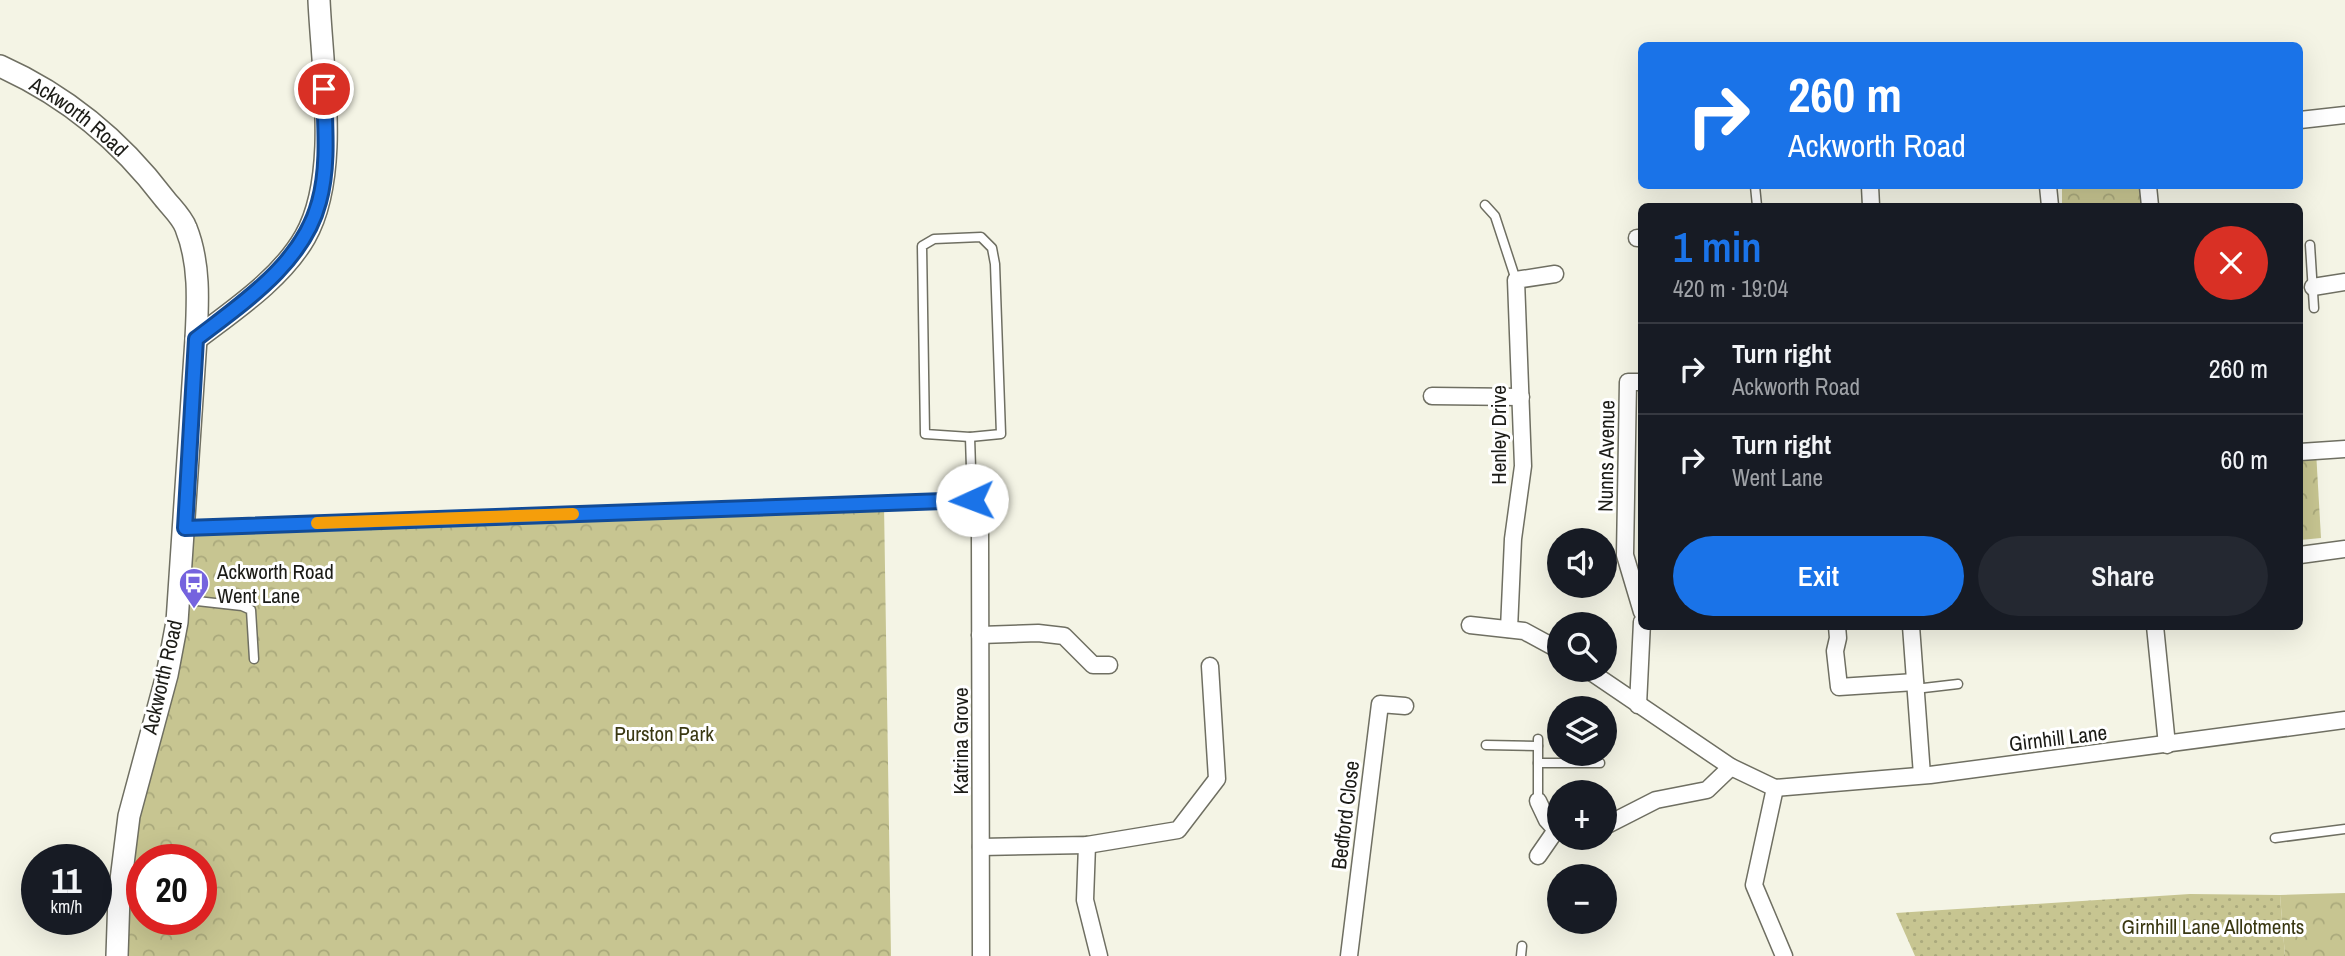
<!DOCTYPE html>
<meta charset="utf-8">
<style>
:root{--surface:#171b24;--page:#242831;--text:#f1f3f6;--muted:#9ea1a6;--line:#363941;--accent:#1a73e8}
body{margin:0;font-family:"Archivo Narrow",sans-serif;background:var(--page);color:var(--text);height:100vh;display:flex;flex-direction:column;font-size:26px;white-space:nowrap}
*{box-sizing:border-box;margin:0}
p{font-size:23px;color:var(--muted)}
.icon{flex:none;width:38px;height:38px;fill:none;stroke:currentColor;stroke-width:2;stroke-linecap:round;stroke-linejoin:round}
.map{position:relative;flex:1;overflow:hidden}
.details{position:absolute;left:1638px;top:203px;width:665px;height:427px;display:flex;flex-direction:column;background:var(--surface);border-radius:10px;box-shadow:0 7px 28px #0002}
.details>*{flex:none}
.hud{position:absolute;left:1638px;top:42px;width:665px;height:147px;border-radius:10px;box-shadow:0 7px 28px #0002;background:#1a73e8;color:#fff;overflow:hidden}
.fabs{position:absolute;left:1547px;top:528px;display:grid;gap:14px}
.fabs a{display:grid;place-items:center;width:70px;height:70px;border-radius:50%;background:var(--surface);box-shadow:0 7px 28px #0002;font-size:35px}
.speed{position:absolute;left:21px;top:844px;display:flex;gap:14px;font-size:35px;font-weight:700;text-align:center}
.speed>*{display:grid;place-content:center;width:91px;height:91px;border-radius:50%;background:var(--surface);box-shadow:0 7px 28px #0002;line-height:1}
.speed small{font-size:18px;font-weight:400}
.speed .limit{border:10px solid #d22;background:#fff;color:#111}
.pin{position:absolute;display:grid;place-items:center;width:60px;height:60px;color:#fff;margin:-30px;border:4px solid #fff;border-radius:50%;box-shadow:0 2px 7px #0007}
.me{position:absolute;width:77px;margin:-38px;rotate:268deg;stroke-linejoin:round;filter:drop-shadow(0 0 5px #0008)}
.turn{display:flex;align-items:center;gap:24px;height:147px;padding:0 35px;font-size:32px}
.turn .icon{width:91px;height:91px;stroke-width:2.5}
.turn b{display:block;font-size:49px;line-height:60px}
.round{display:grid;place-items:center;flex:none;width:74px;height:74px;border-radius:37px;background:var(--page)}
.summary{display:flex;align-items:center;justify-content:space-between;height:119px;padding:0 35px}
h1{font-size:42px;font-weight:600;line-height:52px;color:var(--accent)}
.primary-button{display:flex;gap:14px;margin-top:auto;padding:14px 35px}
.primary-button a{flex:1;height:80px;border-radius:42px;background:var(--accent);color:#fff;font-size:28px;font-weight:600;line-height:80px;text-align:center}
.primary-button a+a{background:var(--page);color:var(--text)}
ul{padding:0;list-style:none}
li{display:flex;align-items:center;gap:21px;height:91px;padding:0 35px;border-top:2px solid var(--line)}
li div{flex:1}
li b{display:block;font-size:26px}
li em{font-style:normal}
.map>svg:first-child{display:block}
</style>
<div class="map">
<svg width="2345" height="956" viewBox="0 0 2345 956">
<defs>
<pattern id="forest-crowns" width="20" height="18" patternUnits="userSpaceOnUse" patternTransform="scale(1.75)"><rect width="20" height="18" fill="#c7c591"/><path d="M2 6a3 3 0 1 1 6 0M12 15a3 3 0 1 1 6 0" fill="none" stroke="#aaa97c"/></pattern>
<pattern id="garden-dots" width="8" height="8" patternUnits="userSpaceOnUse" patternTransform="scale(1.75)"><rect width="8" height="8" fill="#c7c591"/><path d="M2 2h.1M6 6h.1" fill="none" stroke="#aaa97c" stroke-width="1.8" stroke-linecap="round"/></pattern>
</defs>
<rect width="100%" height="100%" fill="#f4f4e5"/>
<g fill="url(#forest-crowns)" fill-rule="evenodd">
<path d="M2062,186H2141L2143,206H2062Z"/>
<path d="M2316,451L2321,538L2300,540V452Z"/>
<path d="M884,504L891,956H117L138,777L185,528ZM142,859H201V919H142Z"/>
<path d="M2345,893V956H2285L2280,895Z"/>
</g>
<path fill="url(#garden-dots)" d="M2190,894L2280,895L2285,956H1915L1896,913Z"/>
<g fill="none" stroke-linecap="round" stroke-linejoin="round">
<g stroke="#6f6f62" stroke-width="11">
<g id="service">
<path d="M1755,186L1757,206"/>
<path d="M1485,205L1495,216L1516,280"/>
<path d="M981,237L992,248L995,264L1001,434L970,437L925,434L922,246L934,239Z"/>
<path d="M2310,245L2314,308"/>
<path d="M185,528L972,500L970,437"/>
<path d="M179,599L242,606L251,610L254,659"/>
<path d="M1915,689L1958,684"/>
<path d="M1486,745L1538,746"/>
<path d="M1538,763H1600"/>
<path d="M1538,801V739"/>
<path d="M2275,838L2345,829"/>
<path d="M1521,956L1522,946"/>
</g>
</g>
<g stroke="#6f6f62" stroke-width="19">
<g id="minor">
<path d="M2300,120L2345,115"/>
<path d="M1870,186L1871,206"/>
<path d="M2048,186L2050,206"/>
<path d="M2148,186L2150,206"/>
<path d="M1637,238H1642"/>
<path d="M2313,287L2345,282"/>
<path d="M1642,382H1628L1625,555L1642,612"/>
<path d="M1432,396L1521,397"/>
<path d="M2300,452L2345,449"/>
<path d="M980,533L981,956"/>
<path d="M2300,555L2345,549"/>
<path d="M1470,625L1524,631L1559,650"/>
<path d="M1837,626L1838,638L1835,651L1839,687L1915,682"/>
<path d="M1911,626L1922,775"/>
<path d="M2155,626L2167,745"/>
<path d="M1509,629L1513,539L1523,466L1516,280L1555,274"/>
<path d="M980,635L1038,633L1064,636L1093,665H1109"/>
<path d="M1588,670L1731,767L1775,788"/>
<path d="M1638,705L1642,622"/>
<path d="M1775,788L1930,775L2345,720"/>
<path d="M1775,788L1754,885L1784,956"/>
<path d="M1538,801L1547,820L1556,830L1538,856"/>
<path d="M1605,826L1656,800L1707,790L1731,767"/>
<path d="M1087,845L1085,900L1099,956"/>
<path d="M981,847L1087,845L1178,830L1217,779L1210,666"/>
<path d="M1349,956L1380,704L1405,706"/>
</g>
</g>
<g stroke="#6f6f62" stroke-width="24">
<g id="secondary">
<path id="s1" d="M0,66C67,96 120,140 164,198C171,207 182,217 186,228C200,263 198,301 196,339L177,622L167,675L129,816L119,896L117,956"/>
<path d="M196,339C234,310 281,279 305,237C340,176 322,69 319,0"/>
</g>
</g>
<use href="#service" stroke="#fff" stroke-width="8"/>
<use href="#minor" stroke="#fff" stroke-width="16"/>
<use href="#secondary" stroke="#fff" stroke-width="21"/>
</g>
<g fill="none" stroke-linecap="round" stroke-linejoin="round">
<g stroke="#114b97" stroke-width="18">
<path id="route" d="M324,89C325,126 329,166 319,202C303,263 244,302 196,339L185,528L972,500"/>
</g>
<use href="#route" stroke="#1a73e8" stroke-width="12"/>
<path stroke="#f59e0b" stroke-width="12" d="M317,523L573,514"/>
</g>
<defs>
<g id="bus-pin" transform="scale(1.575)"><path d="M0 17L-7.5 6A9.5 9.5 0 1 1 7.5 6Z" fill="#7563de" stroke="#fff"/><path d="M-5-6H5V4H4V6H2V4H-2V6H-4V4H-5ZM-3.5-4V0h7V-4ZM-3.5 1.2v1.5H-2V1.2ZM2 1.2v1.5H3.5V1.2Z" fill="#fff"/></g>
</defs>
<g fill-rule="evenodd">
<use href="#bus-pin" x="194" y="583"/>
</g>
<g text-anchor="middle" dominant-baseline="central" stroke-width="6" stroke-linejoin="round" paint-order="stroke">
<g font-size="21" fill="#1b1b16" stroke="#fff">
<text stroke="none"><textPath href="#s1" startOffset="94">Ackworth Road</textPath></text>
<text transform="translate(1498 435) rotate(-90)">Henley Drive</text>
<text transform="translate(1606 456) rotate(-89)">Nunns Avenue</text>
<text transform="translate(162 677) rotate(-77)">Ackworth Road</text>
<text transform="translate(2058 738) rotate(-7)">Girnhill Lane</text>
<text transform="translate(960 741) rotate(-90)">Katrina Grove</text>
<text transform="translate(1345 815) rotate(-83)">Bedford Close</text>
</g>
<g font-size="21" fill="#1b1b16" stroke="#fff" text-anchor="start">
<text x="217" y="571">Ackworth Road<tspan x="217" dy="24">Went Lane</tspan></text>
</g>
<g font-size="21" fill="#3a3812" stroke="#fff">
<text x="664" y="733">Purston Park</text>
<text x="2213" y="926">Girnhill Lane Allotments</text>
</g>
</g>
</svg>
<div class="fabs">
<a><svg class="icon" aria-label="sound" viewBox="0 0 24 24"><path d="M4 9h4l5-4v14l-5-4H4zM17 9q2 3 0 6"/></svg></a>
<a><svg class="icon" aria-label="search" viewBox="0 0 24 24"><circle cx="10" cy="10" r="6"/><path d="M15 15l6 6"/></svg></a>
<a><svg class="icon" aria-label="layers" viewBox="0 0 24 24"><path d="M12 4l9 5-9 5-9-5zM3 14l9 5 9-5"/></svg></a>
<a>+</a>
<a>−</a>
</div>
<div class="speed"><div>11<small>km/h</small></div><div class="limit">20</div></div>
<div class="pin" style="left:324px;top:89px;background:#d93025"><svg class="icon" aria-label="arrive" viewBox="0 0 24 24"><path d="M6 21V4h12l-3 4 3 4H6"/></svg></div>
<svg class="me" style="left:972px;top:500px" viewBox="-20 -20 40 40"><circle r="19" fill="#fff"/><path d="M0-13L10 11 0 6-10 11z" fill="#1a73e8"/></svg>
<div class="hud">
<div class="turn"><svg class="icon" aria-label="right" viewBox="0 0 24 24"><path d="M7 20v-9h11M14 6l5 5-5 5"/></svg><div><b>260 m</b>Ackworth Road</div></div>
</div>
<section class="details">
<div class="summary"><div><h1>1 min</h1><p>420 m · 19:04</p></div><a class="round" style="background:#d93025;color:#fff"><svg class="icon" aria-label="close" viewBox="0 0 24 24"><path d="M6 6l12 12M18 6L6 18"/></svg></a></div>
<ul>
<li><svg class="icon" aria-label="right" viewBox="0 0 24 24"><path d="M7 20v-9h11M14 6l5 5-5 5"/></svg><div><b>Turn right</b><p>Ackworth Road</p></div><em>260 m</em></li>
<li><svg class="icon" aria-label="right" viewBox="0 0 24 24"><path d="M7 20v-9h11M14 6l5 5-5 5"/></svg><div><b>Turn right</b><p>Went Lane</p></div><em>60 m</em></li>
</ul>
<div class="primary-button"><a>Exit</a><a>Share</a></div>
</section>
</div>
